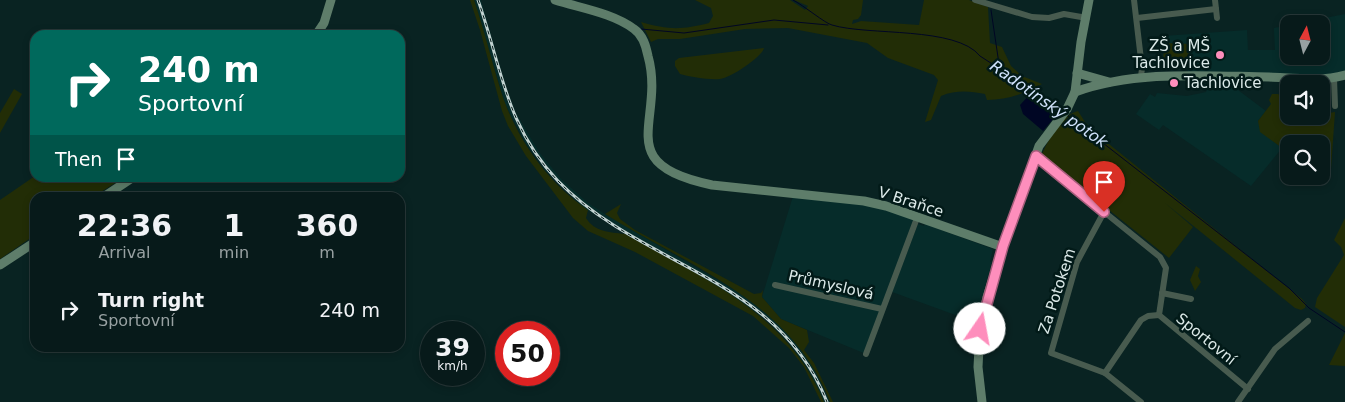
<!DOCTYPE html>
<meta charset="utf-8">
<style>
:root{--surface:#071a1a;--page:#102323;--text:#f1f3f6;--muted:#98a1a2;--line:#283839}
body{margin:0;font-family:"DejaVu Sans",sans-serif;background:var(--page);color:var(--text);height:100vh;display:flex;flex-direction:column;font-size:19px;white-space:nowrap}
*{box-sizing:border-box;margin:0}
p{font-size:16px;color:var(--muted)}
.icon{flex:none;width:28px;height:28px;fill:none;stroke:currentColor;stroke-width:2;stroke-linecap:round;stroke-linejoin:round}
.map{position:relative;flex:1;overflow:hidden}
.details{position:absolute;left:30px;top:192px;width:375px;height:160px;display:flex;flex-direction:column;background:var(--surface);border-radius:15px;box-shadow:0 2px 8px #0003,0 0 0 1px var(--line)}
.details>*{flex:none}
.guide{position:absolute;left:30px;top:30px;width:375px;height:152px;border-radius:15px;box-shadow:0 2px 8px #0003,0 0 0 1px var(--line);background:#00695c;color:#fff;overflow:hidden}
.needle{width:32px;rotate:7deg}
.fabs{position:absolute;left:1280px;top:15px;display:grid;gap:10px}
.fabs a{display:grid;place-items:center;width:50px;height:50px;border-radius:10px;background:var(--surface);box-shadow:0 2px 8px #0003,0 0 0 1px var(--line);font-size:25px}
.speed{position:absolute;left:420px;top:321px;display:flex;gap:10px;font-size:25px;font-weight:700;text-align:center}
.speed>*{display:grid;place-content:center;width:65px;height:65px;border-radius:50%;background:var(--surface);box-shadow:0 2px 8px #0003,0 0 0 1px var(--line);line-height:1}
.speed small{font-size:12px;font-weight:400}
.speed .limit{border:8px solid #d22;background:#fff;color:#111}
.pin{position:absolute;display:grid;place-items:center;width:42px;height:42px;color:#fff;margin:-51px -21px;border-radius:50% 50% 50% 0;rotate:-45deg;box-shadow:0 0 5px #0007}
.pin .icon{rotate:45deg}
.me{position:absolute;width:55px;margin:-28px;rotate:12deg;stroke-linejoin:round;filter:drop-shadow(0 0 4px #0008)}
.turn{display:flex;align-items:center;gap:18px;height:105px;padding:0 25px;font-size:22px}
.turn .icon{width:65px;height:65px;stroke-width:2.5}
.turn b{display:block;font-size:35px;line-height:42px}
.then{display:flex;align-items:center;height:48px;padding:0 25px;background:#0003;gap:10px;font-size:19px}
.eta{display:flex;justify-content:space-evenly;align-items:center;height:85px;text-align:center}
.eta b{font-size:30px;font-weight:800;line-height:35px}
ul{padding:0;list-style:none}
li{display:flex;align-items:center;gap:15px;height:65px;padding:0 25px}
li div{flex:1}
li b{display:block;font-size:19px}
li em{font-style:normal}
.map>svg:first-child{display:block}
</style>
<div class="map">
<svg width="1345" height="402" viewBox="0 0 1345 402">
<rect width="100%" height="100%" fill="#092322"/>
<g fill="#062c2a">
<path d="M474,0H481L506,87L516,113L539,152L561,179L588,203L605,214L743,295L771,316L793,338L811,362L830,402H824L806,366L788,342L767,320L740,301L584,208L546,171L526,144L505,104Z"/>
<path d="M1345,14V71L1322,76L1188,73V62L1163,61V36L1247,30L1248,50H1275L1274,28L1289,25V56H1321V24H1295Z"/>
<path d="M1209,83L1238,86V90L1266,111L1258,121L1274,141L1282,148L1251,186L1163,125L1159,130L1136,114L1150,94L1155,97L1157,93L1187,96L1206,92Z"/>
<path d="M794,193L864,201L917,218L866,354L781,319L762,297Z"/>
<path d="M918,224L924,226L925,224L993,249L990,262H992L976,320L972,321L892,292Z"/>
</g>
<g fill="#222d06">
<path d="M470,0H474C484,29 491,59 500,88C514,135 546,182 588,210L586,218C595,232 609,232 625,234C702,278 789,313 824,402H821L804,367L789,348L753,316L635,252L588,231L573,218L526,156L508,126L502,111L480,30Z"/>
<path d="M695,0H790L805,10L808,6L794,0H863L861,15L858,19L853,20L852,24L861,21L919,25L924,0H969L988,7L990,43L1002,47L1011,66L1022,76L1042,84C1023,94 1008,100 987,100L985,94C969,91 956,90 941,96L931,120L925,122L938,80L934,75L888,58L867,43L788,28L745,29L680,39H658L651,42L641,22C668,30 682,30 709,23L713,16L711,8Z"/>
<path d="M1164,43L1190,44L1189,62L1163,61Z"/>
<path d="M764,48C762,57 730,78 720,79C708,80 691,77 680,74L675,66V61L679,58Z"/>
<path d="M14,89L22,94L0,133V113Z"/>
<path d="M1272,94H1278L1281,96L1289,94V116H1297V118L1335,112L1331,169L1321,166V144H1289V153L1260,132L1258,121L1271,104L1269,100Z"/>
<path d="M1078,111L1085,122L1099,136L1302,299L1306,304L1305,308L1301,310L1295,308L1165,203L1193,227L1169,258L1104,206L1123,183L1104,204L1041,156C1048,141 1061,115 1078,111Z"/>
<path d="M35,176L123,178L93,197L35,198V235L0,259V200Z"/>
<path d="M621,204L617,213L620,219L635,230L754,294L761,293L763,290L762,297L781,319L807,330L809,342L804,350L814,363L833,402H830C790,300 691,268 605,214Z"/>
<path d="M1345,218V327L1315,307L1317,298L1344,255L1341,247L1334,240Z"/>
<path d="M1196,266L1200,269L1198,276L1201,282L1195,291L1190,280Z"/>
<path d="M1345,333V366L1329,365Z"/>
</g>
<path fill="#000624" d="M1032,92L1058,113L1043,131L1023,114L1020,105Z"/>
<g fill="none" stroke-linecap="round" stroke-linejoin="round">
<g stroke="#000624" stroke-width="1">
<path d="M793,0C803,5 826,24 832,25C868,36 956,26 980,56L1063,110"/>
<path d="M991,10L999,64L1003,70"/>
<path d="M641,29L684,33L774,20L828,25"/>
<path d="M1019,81L1030,96"/>
<path d="M1067,115L1289,288L1309,308L1345,332"/>
</g>
<g stroke="#485b4f" stroke-width="6">
<path d="M975,0L1032,17L1049,18L1064,14L1087,18"/>
<path d="M1134,0L1142,68L1141,77"/>
<path d="M1215,0L1217,18"/>
<path d="M1137,18L1216,9"/>
<path d="M1334,78L1335,106"/>
<path d="M1035,156L1160,257L1166,268L1159,315L1248,389"/>
<path d="M1104,212L1077,262L1051,353L1105,373L1141,402"/>
<path d="M775,285L882,309"/>
<path d="M1162,293L1191,299"/>
<path d="M866,354L917,218"/>
<path d="M1105,373L1141,320L1148,316L1159,315"/>
<path d="M1238,402L1275,349L1308,321"/>
</g>
<g stroke="#5e7d6a" stroke-width="9">
<path d="M555,0C580,8 613,13 634,29C643,35 646,46 648,56C666,121 609,164 712,185L864,201L886,206L1003,247"/>
<path d="M316,35L324,23L331,0"/>
<path d="M1077,73L1109,82"/>
<path d="M1075,92C1136,70 1205,76 1269,77C1293,78 1321,82 1345,75"/>
<path d="M102,198L132,178"/>
<path d="M0,265L35,242"/>
<path d="M982,402L978,367L980,329L987,297L1003,247L1039,146L1067,109L1075,92L1081,42L1089,0"/>
</g>
<g stroke="#c2d2d1" stroke-width="3">
<path id="rail" d="M478,0C502,68 505,125 558,181C643,268 777,276 827,402"/>
</g>
<use href="#rail" stroke="#021a18" stroke-width="1" stroke-dasharray="4" stroke-linecap="butt"/>
</g>
<g fill="none" stroke-linecap="round" stroke-linejoin="round">
<g stroke="#a55c7a" stroke-width="12">
<path id="route" d="M980,329L1003,246L1036,156L1104,212"/>
</g>
<use href="#route" stroke="#fe8ebc" stroke-width="9"/>
</g>
<g fill="#fe8ebc" stroke="#021a18" stroke-width="2">
<circle cx="1220" cy="55" r="5"/>
<circle cx="1174" cy="83" r="5"/>
</g>
<g text-anchor="middle" dominant-baseline="central" stroke-width="5" stroke-linejoin="round" paint-order="stroke">
<g font-size="15" fill="#dceae9" stroke="#021a18" text-anchor="end">
<text x="1210" y="46">ZŠ a MŠ<tspan x="1210" dy="17">Tachlovice</tspan></text>
<text x="1184" y="83" text-anchor="start">Tachlovice</text>
</g>
<g font-size="15" fill="#dceae9" stroke="#021a18">
<text transform="translate(911 202) rotate(18)">V Braňce</text>
<text transform="translate(831 285) rotate(13)">Průmyslová</text>
<text transform="translate(1057 291) rotate(-72)">Za Potokem</text>
<text transform="translate(1206 339) rotate(39)">Sportovní</text>
</g>
<g font-size="16" font-style="italic" fill="#d1e3fc" stroke="#021a18">
<text transform="translate(1049 104) rotate(35)">Radotínský potok</text>
</g>
</g>
</svg>
<div class="fabs">
<a><svg class="needle" viewBox="-14 -14 28 28"><path d="M0-13l5 13h-10z" fill="#e53935"/><path d="M0 13l5-13h-10z" fill="#98a1a2"/></svg></a>
<a><svg class="icon" aria-label="sound" viewBox="0 0 24 24"><path d="M4 9h4l5-4v14l-5-4H4zM17 9q2 3 0 6"/></svg></a>
<a><svg class="icon" aria-label="search" viewBox="0 0 24 24"><circle cx="10" cy="10" r="6"/><path d="M15 15l6 6"/></svg></a>
</div>
<div class="speed"><div>39<small>km/h</small></div><div class="limit">50</div></div>
<div class="pin" style="left:1104px;top:212px;background:#d93025"><svg class="icon" aria-label="arrive" viewBox="0 0 24 24"><path d="M6 21V4h12l-3 4 3 4H6"/></svg></div>
<svg class="me" style="left:980px;top:329px" viewBox="-20 -20 40 40"><circle r="19" fill="#fff"/><path d="M0-13L10 11 0 6-10 11z" fill="#fe8ebc"/></svg>
<div class="guide">
<div class="turn"><svg class="icon" aria-label="right" viewBox="0 0 24 24"><path d="M7 20v-9h11M14 6l5 5-5 5"/></svg><div><b>240 m</b>Sportovní</div></div>
<div class="then">Then<svg class="icon" aria-label="arrive" viewBox="0 0 24 24"><path d="M6 21V4h12l-3 4 3 4H6"/></svg></div>
</div>
<section class="details">
<div class="eta">
<div><b>22:36</b><p>Arrival</p></div>
<div><b>1</b><p>min</p></div>
<div><b>360</b><p>m</p></div>
</div>
<ul>
<li><svg class="icon" aria-label="right" viewBox="0 0 24 24"><path d="M7 20v-9h11M14 6l5 5-5 5"/></svg><div><b>Turn right</b><p>Sportovní</p></div><em>240 m</em></li>
</ul>
</section>
</div>
